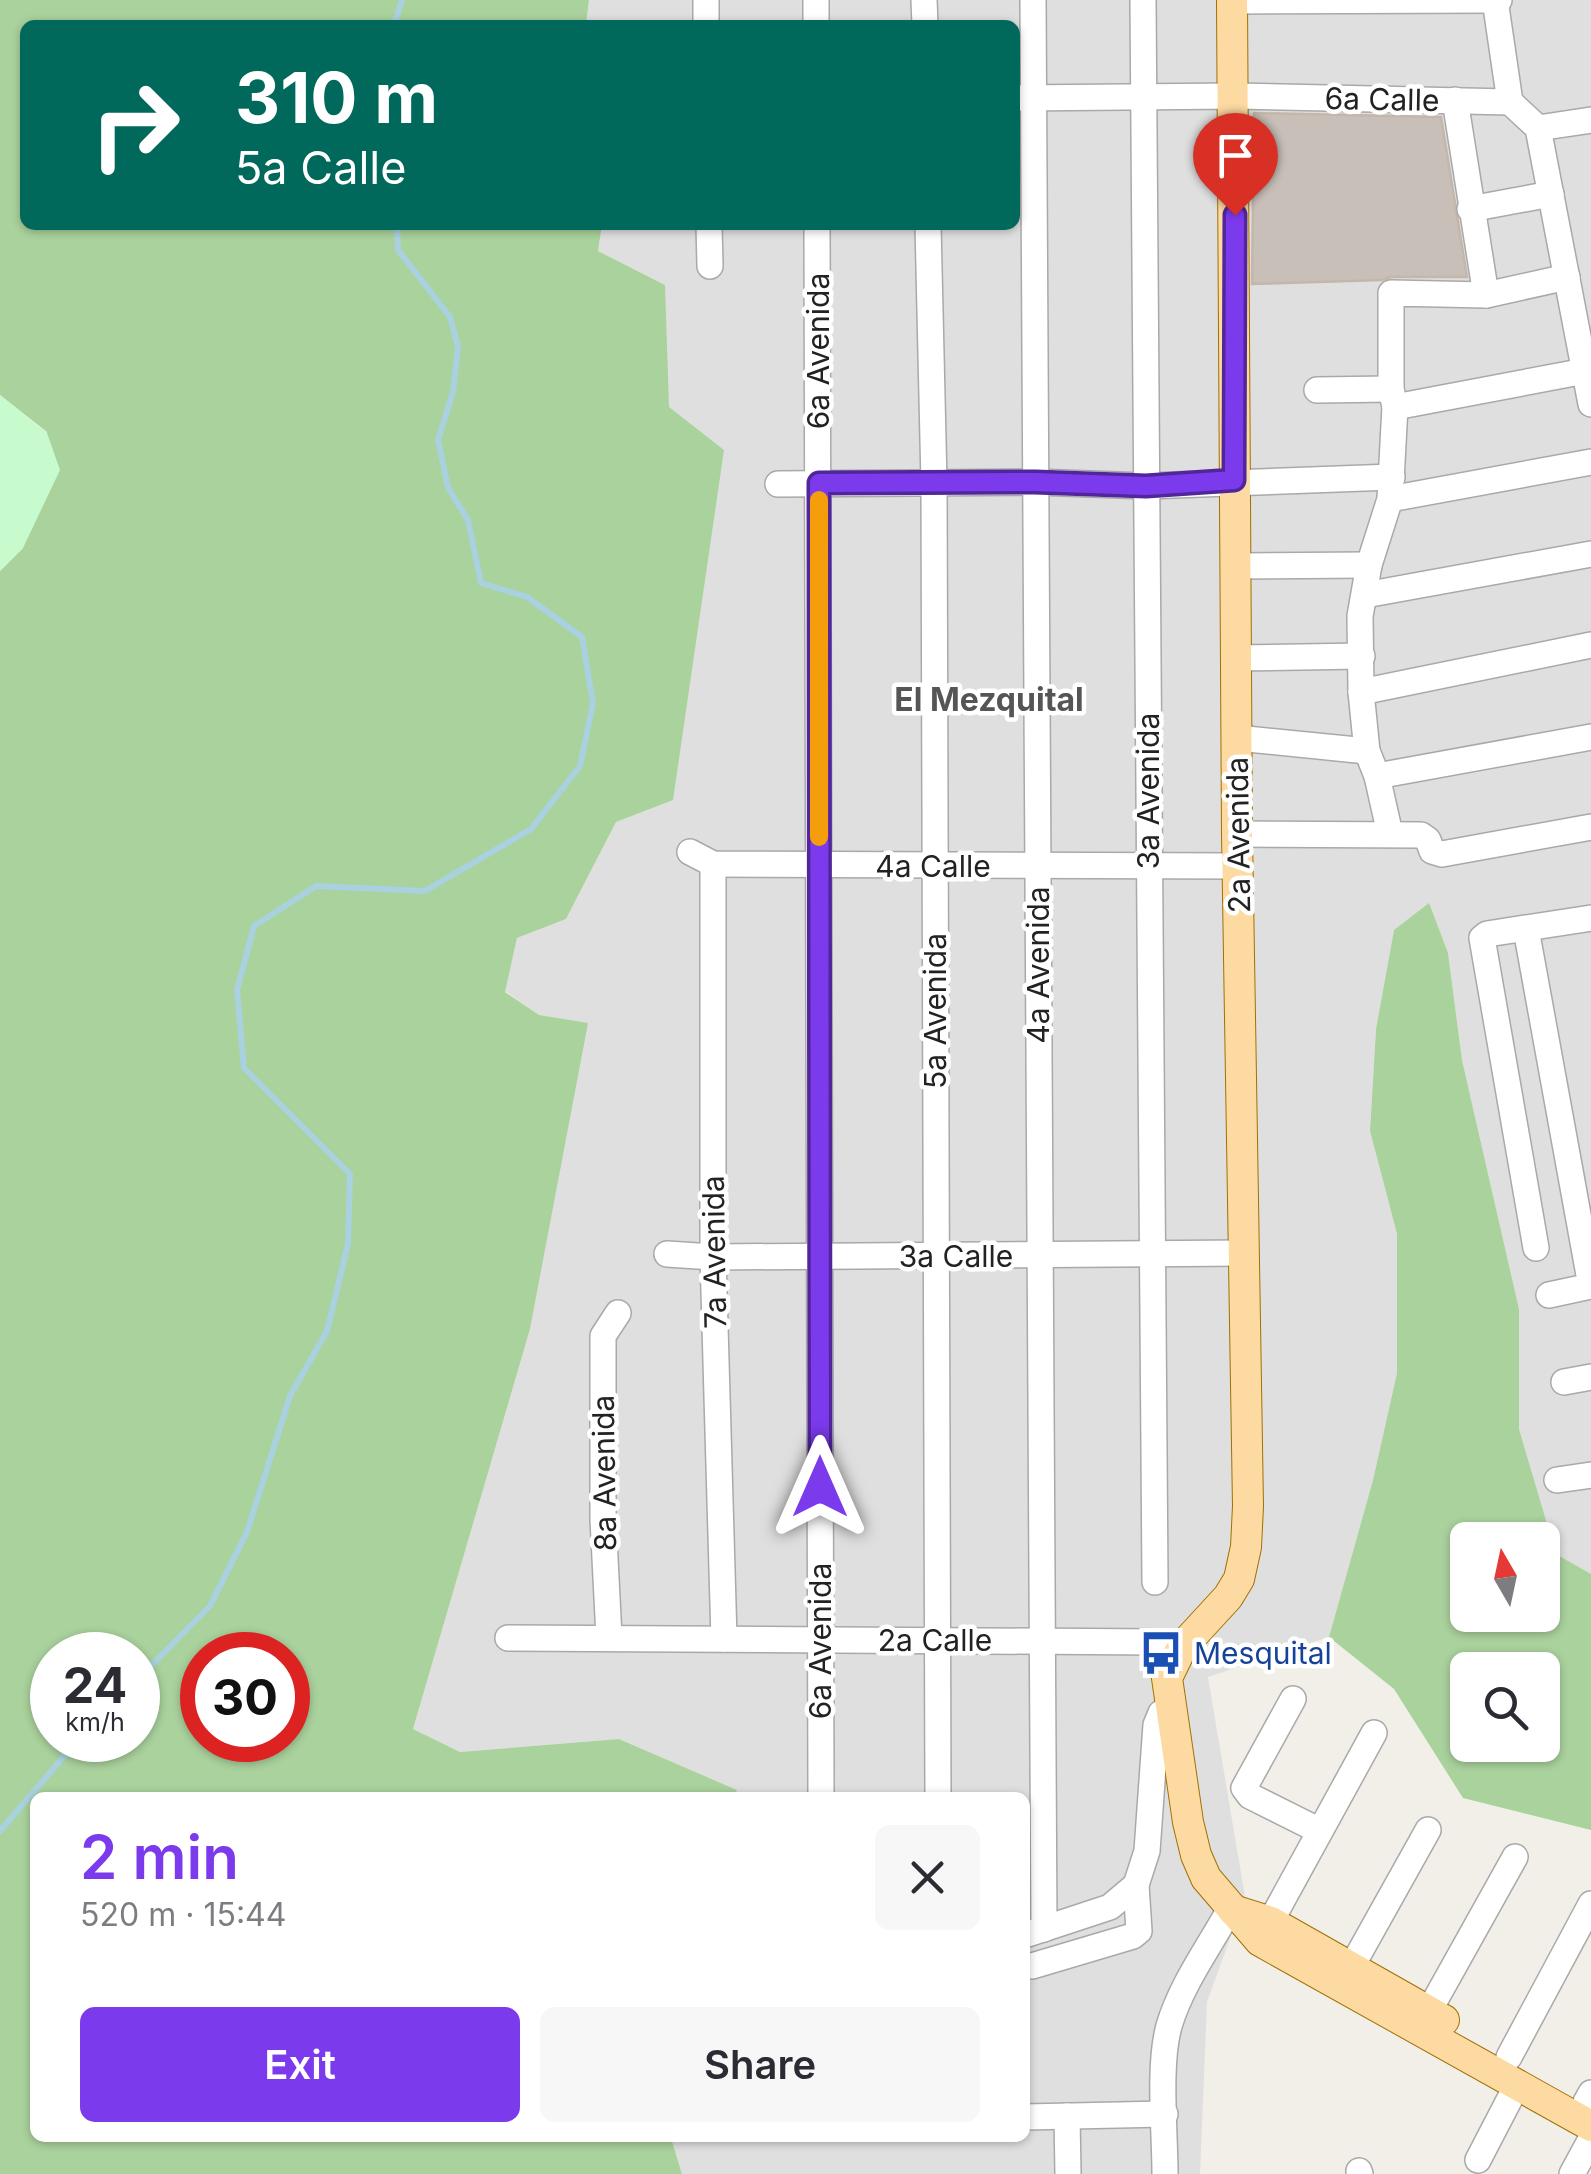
<!DOCTYPE html>
<meta charset="utf-8">
<style>
:root{--surface:#fff;--page:#f7f7f7;--text:#2b2b33;--muted:#7c7c81;--accent:#7c3aed}
body{margin:0;font-family:Inter,sans-serif;background:var(--page);color:var(--text);height:100vh;display:flex;flex-direction:column;font-size:38px;white-space:nowrap}
*{box-sizing:border-box;margin:0}
p{font-size:32px;color:var(--muted)}
.icon{flex:none;width:55px;height:55px;fill:none;stroke:currentColor;stroke-width:2;stroke-linecap:round;stroke-linejoin:round}
.map{position:relative;flex:1;overflow:hidden}
.panel{position:absolute;left:30px;top:1792px;width:1000px;height:350px;display:flex;flex-direction:column;background:var(--surface);border-radius:15px;box-shadow:0 2px 8px #0004}
.panel>*{flex:none}
.banner{position:absolute;left:20px;top:20px;width:1000px;height:210px;border-radius:15px;box-shadow:0 2px 8px #0004;background:#00695c;color:#fff;overflow:hidden}
.needle{width:65px;rotate:351deg}
.fabs{position:absolute;left:1450px;top:1522px;display:grid;gap:20px}
.fabs a{display:grid;place-items:center;width:110px;height:110px;border-radius:15px;background:var(--surface);box-shadow:0 2px 8px #0004;font-size:50px}
.speed{position:absolute;left:30px;top:1632px;display:flex;gap:20px;font-size:50px;font-weight:700;text-align:center}
.speed>*{display:grid;place-content:center;width:130px;height:130px;border-radius:50%;background:var(--surface);box-shadow:0 2px 8px #0004;line-height:1}
.speed small{font-size:25px;font-weight:400}
.speed .limit{border:15px solid #d22;background:#fff;color:#111}
.pin{position:absolute;display:grid;place-items:center;width:85px;height:85px;color:#fff;margin:-102px -42px;border-radius:50% 50% 50% 0;rotate:-45deg;box-shadow:0 0 10px #0007}
.pin .icon{rotate:45deg}
.me{position:absolute;width:110px;margin:-55px;rotate:0deg;stroke-linejoin:round;filter:drop-shadow(0 0 8px #0008)}
.turn{display:flex;align-items:center;gap:35px;height:210px;padding:0 50px;font-size:45px}
.turn .icon{width:130px;height:130px;stroke-width:2.5}
.turn b{display:block;font-size:70px;line-height:85px}
.round{display:grid;place-items:center;flex:none;width:105px;height:105px;border-radius:15px;background:var(--page)}
.headline{display:flex;align-items:center;justify-content:space-between;height:170px;padding:0 50px}
h1{font-size:60px;font-weight:600;line-height:75px;color:var(--accent)}
.primary-button{display:flex;gap:20px;margin-top:auto;padding:20px 50px}
.primary-button a{flex:1;height:115px;border-radius:15px;background:var(--accent);color:#fff;font-size:40px;font-weight:600;line-height:115px;text-align:center}
.primary-button a+a{background:var(--page);color:var(--text)}
.map>svg:first-child{display:block}
</style>
<div class="map">
<svg width="1591" height="2174" viewBox="0 0 1591 2174">
<rect width="100%" height="100%" fill="#f2efe9"/>
<path fill="#e0dfdf" d="M589,0H1591V1574L1556,1554L1519,1429V1309L1462,1060L1448,953L1394,930L1376,1029L1370,1131L1397,1234V1373L1373,1480L1329,1637L1208,1677L1245,1897L1207,2002L1200,2174H682L671,2138H1025V1798L734,1797L737,1790L619,1739L460,1752L413,1729L530,1329L587,1024L539,1015L505,991L517,938L566,919L616,822L673,799L665,285L598,251L602,225H1015V25H586Z"/>
<g fill="#aad29d" fill-rule="evenodd">
<path d="M0,0H589L586,25H25V225H602L598,251L665,285L669,407L724,450L673,800L616,822L566,919L517,938L505,992L539,1015L588,1023L530,1329L413,1729L460,1752L619,1739L737,1790L734,1798H35V2138H671L682,2174H0V571L23,548L47,432L0,395ZM52,1655H138V1740H52ZM202,1655H288V1740H202Z"/>
<path d="M1429,903L1448,953L1462,1060L1519,1309V1429L1556,1554L1591,1574V1830L1463,1798L1394,1689L1329,1637L1373,1480L1397,1373V1234L1370,1131L1376,1029L1394,930ZM1468,1540H1542V1615H1468ZM1468,1670H1542V1745H1468Z"/>
</g>
<path fill="#c7fbcd" d="M0,395L47,433L60,470L23,548L0,571Z"/>
<g fill="none" stroke-linecap="round" stroke-linejoin="round">
<g stroke="#a9d1e0" stroke-width="6">
<path d="M394,25L402,0"/>
<path d="M138,1679L210,1606L247,1532L290,1396L327,1331L348,1244L350,1174L244,1068L237,990L254,926L316,886L425,891L531,829L580,766L593,703L582,637L527,597L481,583L468,520L448,488L438,440L453,392L458,347L450,317L398,250L397,225"/>
<path d="M0,1831L78,1740"/>
</g>
</g>
<path fill="#c7bfb8" stroke="#c4b7aa" stroke-width="2.5" d="M1254,113L1441,117L1467,277H1391L1382,280L1252,284Z"/>
<g fill="none" stroke-linecap="round" stroke-linejoin="round">
<g stroke="#a9a9a9" stroke-width="28">
<g id="minor">
<path d="M816,0V25"/>
<path d="M924,0L925,25"/>
<path d="M1033,0L1044,1929"/>
<path d="M1143,0L1155,1582"/>
<path d="M1495,0L1510,102L1538,128L1591,404"/>
<path d="M1232,1L1499,0"/>
<path d="M706,25V0"/>
<path d="M1015,98L1235,96L1510,102"/>
<path d="M1455,100L1486,295"/>
<path d="M1538,128L1591,120"/>
<path d="M1470,209L1551,194"/>
<path d="M709,225L710,266"/>
<path d="M817,225L821,1798"/>
<path d="M928,225L934,483L938,1798"/>
<path d="M1317,390L1391,389"/>
<path d="M1395,407L1585,371"/>
<path d="M778,484L1035,482L1146,486L1392,477"/>
<path d="M1390,499L1591,462"/>
<path d="M1236,566L1369,565"/>
<path d="M1365,595L1591,554"/>
<path d="M1237,658L1362,656"/>
<path d="M1361,692L1591,645"/>
<path d="M1237,738L1367,751"/>
<path d="M1377,776L1591,737"/>
<path d="M1237,834L1421,835L1428,840L1432,851L1442,854L1591,827"/>
<path d="M1390,834L1377,776L1367,751L1361,692L1360,616L1369,565L1390,499L1395,407L1391,389V293L1486,295L1567,277"/>
<path d="M690,852L713,864L1239,866"/>
<path d="M713,864V1257L724,1639"/>
<path d="M1526,929L1591,1286L1549,1295"/>
<path d="M1536,1248L1482,938L1487,934L1591,918"/>
<path d="M667,1254L713,1257L1245,1253"/>
<path d="M1564,1382L1591,1377"/>
<path d="M1557,1480L1591,1475"/>
<path d="M609,1637L603,1519V1336L618,1313"/>
<path d="M508,1638L1159,1642L1182,1647"/>
<path d="M1293,1699L1244,1788L1250,1796L1318,1830"/>
<path d="M1025,1935L1110,1907L1136,1885"/>
<path d="M1261,1939L1374,1733"/>
<path d="M1032,1966L1133,1936L1139,1931L1136,1885L1147,1851L1156,1725L1161,1713L1170,1709"/>
<path d="M1352,1966L1428,1830"/>
<path d="M1429,2011L1515,1857"/>
<path d="M1509,2057L1591,1904"/>
<path d="M1586,2102L1591,2093"/>
<path d="M1067,2116L1068,2174"/>
<path d="M1025,2117L1165,2114"/>
<path d="M1478,2160L1518,2083"/>
<path d="M1359,2171L1360,2174"/>
<path d="M1165,2174C1165,2132 1158,2065 1169,2026C1181,1985 1209,1947 1230,1909"/>
<path d="M1572,2174L1591,2139"/>
</g>
</g>
<g stroke="#a07100" stroke-width="32">
<g id="major">
<path d="M1232,0L1237,834L1248,1506L1246,1547L1239,1579L1228,1597L1182,1647L1167,1678L1188,1822L1196,1855L1206,1878L1260,1941L1591,2126"/>
<path d="M1233,1910L1271,1922L1444,2020"/>
</g>
</g>
<use href="#minor" stroke="#fff" stroke-width="25"/>
<use href="#major" stroke="#fddaa2" stroke-width="30"/>
</g>
<g fill="none" stroke-linecap="round" stroke-linejoin="round">
<g stroke="#51269a" stroke-width="25">
<path id="route" d="M820,1487L819,483L1035,482L1146,486L1234,480L1235,215"/>
</g>
<use href="#route" stroke="#7c3aed" stroke-width="18"/>
<path stroke="#f59e0b" stroke-width="18" d="M819,500V837"/>
</g>
<defs>
<g id="bus-bare" transform="scale(3.45)"><path d="M-5-6H5V4H4V6H2V4H-2V6H-4V4H-5ZM-3.5-4V0h7V-4ZM-3.5 1.2v1.5H-2V1.2ZM2 1.2v1.5H3.5V1.2Z" fill="#1a4fb4" stroke="#fff" stroke-width="2.5" paint-order="stroke"/></g>
</defs>
<g fill-rule="evenodd">
<use href="#bus-bare" x="1161" y="1653"/>
</g>
<g text-anchor="middle" dominant-baseline="central" stroke-width="9" stroke-linejoin="round" paint-order="stroke">
<g font-size="30" fill="#222" stroke="#fff">
<text transform="translate(1382 99) rotate(1)">6a Calle</text>
<text transform="translate(818 351) rotate(-90)">6a Avenida</text>
<text transform="translate(1148 791) rotate(-90)">3a Avenida</text>
<text transform="translate(1238 835) rotate(-91)">2a Avenida</text>
<text x="933" y="866">4a Calle</text>
<text transform="translate(1038 965) rotate(-90)">4a Avenida</text>
<text transform="translate(935 1011) rotate(-90)">5a Avenida</text>
<text transform="translate(714 1252) rotate(-91)">7a Avenida</text>
<text x="956" y="1256">3a Calle</text>
<text transform="translate(604 1473) rotate(-91)">8a Avenida</text>
<text x="935" y="1640">2a Calle</text>
<text transform="translate(820 1641) rotate(-90)">6a Avenida</text>
</g>
<g font-size="30" fill="#164399" stroke="#fff" text-anchor="start">
<text x="1194" y="1653">Mesquital</text>
</g>
<g font-size="32" font-weight="bold" fill="#555" stroke="#fff">
<text x="989" y="699">El Mezquital</text>
</g>
</g>
</svg>
<div class="fabs">
<a><svg class="needle" viewBox="-14 -14 28 28"><path d="M0-13l5 13h-10z" fill="#e53935"/><path d="M0 13l5-13h-10z" fill="#7c7c81"/></svg></a>
<a><svg class="icon" aria-label="search" viewBox="0 0 24 24"><circle cx="10" cy="10" r="6"/><path d="M15 15l6 6"/></svg></a>
</div>
<div class="speed"><div>24<small>km/h</small></div><div class="limit">30</div></div>
<div class="pin" style="left:1235px;top:215px;background:#d93025"><svg class="icon" aria-label="arrive" viewBox="0 0 24 24"><path d="M6 21V4h12l-3 4 3 4H6"/></svg></div>
<svg class="me" style="left:820px;top:1487px" viewBox="-20 -20 40 40"><path d="M0-17L14 15 0 8-14 15z" fill="#7c3aed" stroke="#fff" stroke-width="4"/></svg>
<div class="banner">
<div class="turn"><svg class="icon" aria-label="right" viewBox="0 0 24 24"><path d="M7 20v-9h11M14 6l5 5-5 5"/></svg><div><b>310 m</b>5a Calle</div></div>
</div>
<section class="panel">
<div class="headline"><div><h1>2 min</h1><p>520 m · 15:44</p></div><a class="round"><svg class="icon" aria-label="close" viewBox="0 0 24 24"><path d="M6 6l12 12M18 6L6 18"/></svg></a></div>
<div class="primary-button"><a>Exit</a><a>Share</a></div>
</section>
</div>
